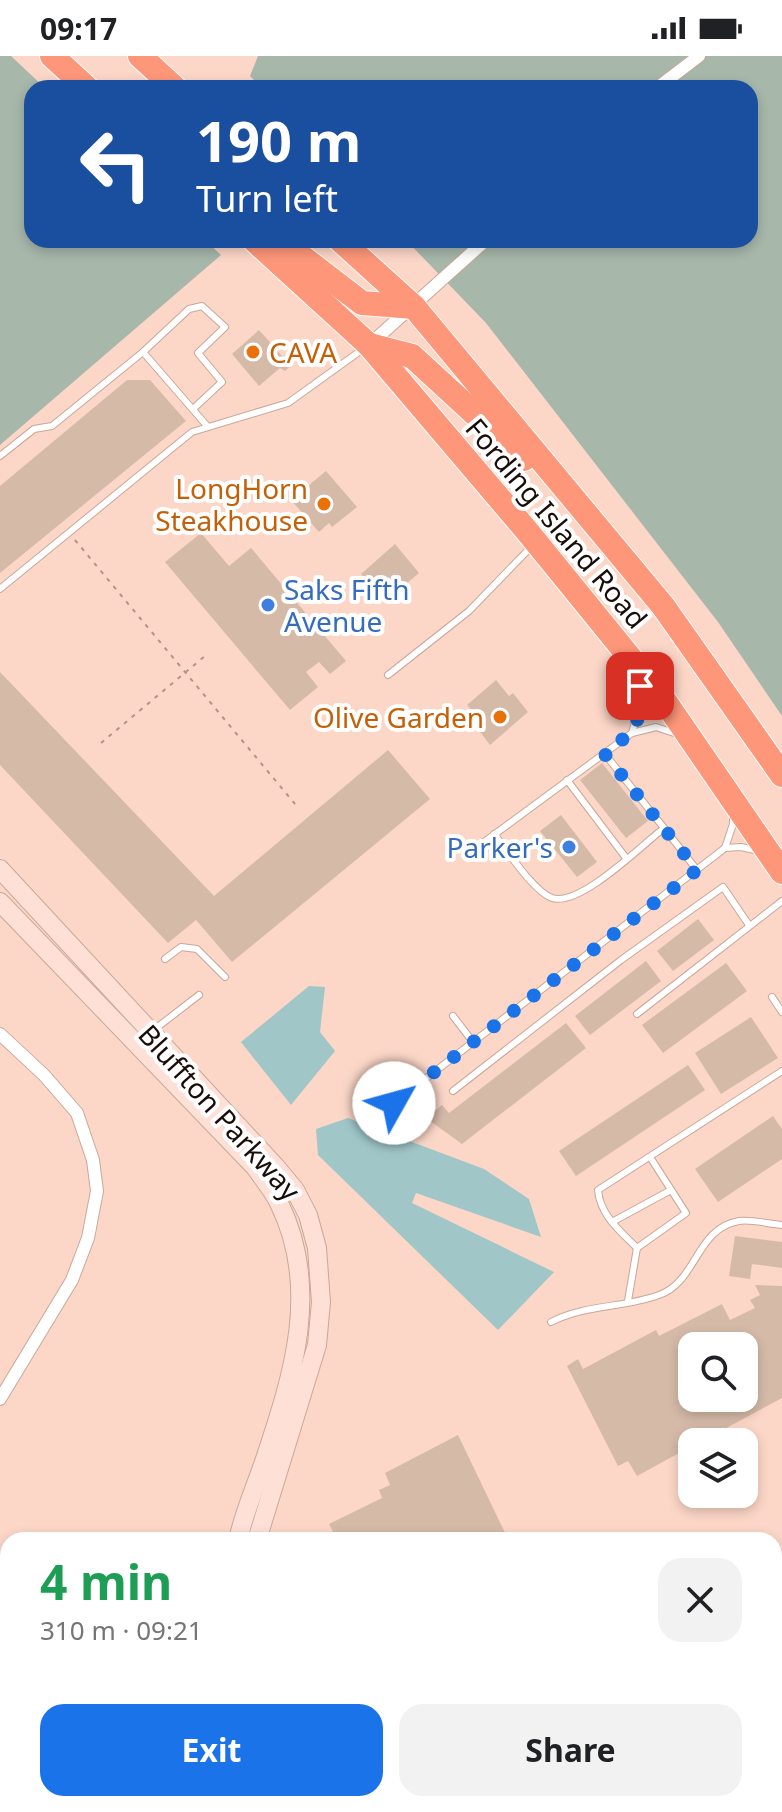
<!DOCTYPE html>
<meta charset="utf-8">
<style>
:root{--surface:#fff;--page:#f2f2f2;--text:#202124;--muted:#757577;--accent:#1a73e8}
body{margin:0;font-family:"Noto Sans",sans-serif;background:var(--page);color:var(--text);height:100vh;display:flex;flex-direction:column;font-size:30px;white-space:nowrap}
*{box-sizing:border-box;margin:0}
p{font-size:26px;color:var(--muted)}
.icon{flex:none;width:44px;height:44px;fill:none;stroke:currentColor;stroke-width:2;stroke-linecap:round;stroke-linejoin:round}
.map{position:relative;flex:1;overflow:hidden}
.sheet{position:absolute;left:0px;top:1476px;width:782px;height:280px;display:flex;flex-direction:column;background:var(--surface);border-radius:24px 24px 0 0;box-shadow:0 4px 12px #0003}
.sheet>*{flex:none}
.hud{position:absolute;left:24px;top:24px;width:734px;height:168px;border-radius:24px;box-shadow:0 4px 12px #0003;background:#1a4fa0;color:#fff;overflow:hidden}
.buttons{position:absolute;left:678px;top:1276px;display:grid;gap:16px}
.buttons a{display:grid;place-items:center;width:80px;height:80px;border-radius:16px;background:var(--surface);box-shadow:0 4px 12px #0003;font-size:40px}
.pin{position:absolute;display:grid;place-items:center;width:68px;height:68px;color:#fff;margin:-34px;border-radius:16px;box-shadow:0 4px 12px #0006}
.me{position:absolute;width:88px;margin:-44px;rotate:52deg;stroke-linejoin:round;filter:drop-shadow(0 0 6px #0008)}
.turn{display:flex;align-items:center;gap:28px;height:168px;padding:0 40px;font-size:36px}
.turn .icon{width:104px;height:104px;stroke-width:2.5}
.turn b{display:block;font-size:56px;line-height:68px}
.round{display:grid;place-items:center;flex:none;width:84px;height:84px;border-radius:24px;background:var(--page)}
.summary{display:flex;align-items:center;justify-content:space-between;height:136px;padding:0 40px}
h1{font-size:48px;font-weight:700;line-height:60px;color:#1e9e55}
.button{display:flex;gap:16px;margin-top:auto;padding:16px 40px}
.button a{flex:1;height:92px;border-radius:24px;background:var(--accent);color:#fff;font-size:32px;font-weight:700;line-height:92px;text-align:center}
.button a+a{background:var(--page);color:var(--text)}
.status{display:flex;justify-content:space-between;align-items:center;height:56px;padding:0 40px;background:var(--surface);direction:ltr}
.status svg{height:22px;fill:currentColor}
.map>svg:first-child{display:block}
</style>
<div class="status"><b>09:17</b><svg viewBox="0 0 49 12"><path d="M0 12V9h3v3zM5 12V6h3v6zM10 12V3h3v9zM15 12V0h3v12zM26 1h20v11H26zM47 4h2v5h-2z"/></svg></div>
<div class="map">
<svg width="782" height="1756" viewBox="0 0 782 1756">
<rect width="100%" height="100%" fill="#fcd7c8"/>
<g fill="#a7b7aa">
<path d="M0,0H11L45,32H32V184H205L221,199L0,389Z"/>
<path d="M258,0H782V660L718,566L486,267L406,184H750V32H262L250,20Z"/>
</g>
<g fill="#a0c6c7">
<path d="M309,930L325,931L320,976L335,995L291,1049L241,986Z"/>
<path d="M348,1062L484,1113L529,1143L541,1181L416,1137L412,1147L554,1216L498,1274L318,1099L316,1073Z"/>
</g>
<g fill="#d6baa8" fill-rule="evenodd">
<path d="M259,274L283,301L286,298L293,308L285,315L280,312L259,330L232,298Z"/>
<path d="M127,324H150L186,365L0,517V430Z"/>
<path d="M326,415L357,451L332,471L329,467L319,476L291,444Z"/>
<path d="M201,477L229,510L251,492L346,605L330,618L319,606L306,616L318,631L290,654L165,506Z"/>
<path d="M395,488L419,517L385,546L361,518Z"/>
<path d="M0,616L214,840L388,694L430,743L232,906L196,864L168,887L0,709Z"/>
<path d="M496,624L509,640L513,637L528,656L490,689L478,673L483,667L467,649Z"/>
<path d="M602,707L648,765L626,782L580,724Z"/>
<path d="M561,759L597,806L577,821L540,775Z"/>
<path d="M698,863L714,884L673,915L657,895Z"/>
<path d="M646,905L661,925L590,979L575,960Z"/>
<path d="M726,907L747,935L663,997L642,969Z"/>
<path d="M751,961L778,1002L721,1038L695,997Z"/>
<path d="M566,967L586,992L462,1088L426,1062L442,1049L449,1057Z"/>
<path d="M688,1009L705,1034L576,1120L559,1095Z"/>
<path d="M773,1060L782,1073V1103L718,1146L695,1113Z"/>
<path d="M735,1180L782,1186V1212L752,1208L750,1223L729,1220Z"/>
<path d="M755,1229L782,1230V1342L700,1386H692V1390L637,1420L628,1405L618,1410L567,1310L578,1303L583,1313L656,1274L659,1280L722,1248L730,1264L755,1252L750,1244L760,1239ZM692,1290H744V1342H692Z"/>
<path d="M458,1379L508,1483L337,1484L329,1468L382,1442L379,1434L390,1429L385,1417Z"/>
<path d="M520,1748H718L722,1756H524Z"/>
</g>
<g fill="none" stroke-linecap="round" stroke-linejoin="round">
<g stroke="#caa798" stroke-width="8">
<g id="lane">
<path d="M143,296L189,253L202,250L225,271L198,297L222,326L193,353"/>
<path d="M0,400L34,373L52,370L143,296L208,371"/>
<path d="M0,533L192,376L288,347L363,293"/>
<path d="M388,619L469,555L531,491"/>
<path d="M632,677L640,648L638,626"/>
<path d="M567,724L626,802"/>
<path d="M733,760V768L725,792L741,791L759,795"/>
<path d="M664,772L697,814"/>
<path d="M494,778C507,794 533,835 552,842C580,851 641,790 664,772L604,697"/>
<path d="M476,792L632,677L656,671L677,678"/>
<path d="M165,903L181,891L197,893L225,921"/>
<path d="M772,941L782,956"/>
<path d="M637,958L782,845"/>
<path d="M453,960L473,986"/>
<path d="M155,973L199,939"/>
<path d="M453,1035L621,904L723,831L749,869"/>
<path d="M394,1047L725,792"/>
<path d="M650,1101L686,1157L637,1192C620,1175 600,1159 598,1134L782,1015"/>
<path d="M612,1166L671,1134"/>
<path d="M628,1245L637,1192"/>
<path d="M551,1266C587,1248 624,1252 659,1239C697,1226 696,1172 739,1165C751,1163 769,1168 782,1169"/>
<path d="M439,1748L444,1756"/>
</g>
</g>
<g stroke="#caa798" stroke-width="14">
<g id="street">
<path d="M657,32L699,0"/>
<path d="M369,289L486,184"/>
<path d="M0,978L44,1019L77,1057L93,1104L97,1135L88,1182L72,1224L0,1343"/>
<path d="M0,1548L8,1564"/>
<path d="M0,1705L8,1703"/>
<path d="M109,1748L112,1756"/>
</g>
</g>
<g stroke="#caa798" stroke-width="20">
<g id="secondary">
<path d="M0,813L276,1111L295,1134L308,1159L317,1192L321,1246L317,1289L257,1484"/>
<path d="M0,846L255,1111C263,1123 273,1134 279,1147C321,1232 293,1319 265,1403C256,1430 244,1456 238,1484"/>
<path d="M774,1544L782,1540"/>
<path d="M280,1748L284,1756"/>
<path d="M313,1748L318,1756"/>
<path d="M337,1756L353,1748"/>
</g>
</g>
<g stroke="#fff" stroke-width="26">
<g id="highway">
<path d="M52,0L87,32"/>
<path d="M140,0L175,32"/>
<path d="M254,184L369,289L527,475L662,641L782,816"/>
<path d="M280,184L362,247L414,251"/>
<path d="M340,184L414,251L663,550L782,719"/>
<path d="M369,289L412,300L524,403"/>
</g>
</g>
<g stroke="#b19489" stroke-width="2" stroke-dasharray="4 6" stroke-linecap="butt">
<path d="M75,484L295,748"/>
<path d="M101,687L205,600"/>
</g>
<use href="#lane" stroke="#fff" stroke-width="6"/>
<use href="#street" stroke="#fff" stroke-width="12"/>
<use href="#secondary" stroke="#ffe0d7" stroke-width="18"/>
<use href="#highway" stroke="#fe977a" stroke-width="24"/>
</g>
<g fill="none" stroke-linecap="round" stroke-linejoin="round">
<path stroke="#1a73e8" stroke-width="14" stroke-dasharray="0 25.2" d="M394,1047L697,814L604,697C636,675 641,670 640,630"/>
</g>
<g fill="#e8710a" stroke="#fff" stroke-width="3">
<circle cx="253" cy="296" r="8"/>
<circle cx="324" cy="448" r="8"/>
<circle cx="500" cy="661" r="8"/>
</g>
<g fill="#3f7fe0" stroke="#fff" stroke-width="3">
<circle cx="268" cy="549" r="8"/>
<circle cx="569" cy="791" r="8"/>
</g>
<g text-anchor="middle" dominant-baseline="central" stroke-width="8" stroke-linejoin="round" paint-order="stroke">
<g font-size="28" fill="#c56008" stroke="#fff" text-anchor="end">
<text x="269" y="296" text-anchor="start">CAVA</text>
<text x="308" y="432">LongHorn<tspan x="308" dy="32">Steakhouse</tspan></text>
<text x="484" y="661">Olive Garden</text>
</g>
<g font-size="28" fill="#1a0d08" stroke="#fff">
<text transform="translate(557 467) rotate(50)">Fording Island Road</text>
<text transform="translate(220 1056) rotate(48)">Bluffton Parkway</text>
</g>
<g font-size="28" fill="#366cbe" stroke="#fff" text-anchor="start">
<text x="284" y="533">Saks Fifth<tspan x="284" dy="32">Avenue</tspan></text>
<text x="553" y="791" text-anchor="end">Parker's</text>
</g>
</g>
</svg>
<div class="buttons">
<a><svg class="icon" aria-label="search" viewBox="0 0 24 24"><circle cx="10" cy="10" r="6"/><path d="M15 15l6 6"/></svg></a>
<a><svg class="icon" aria-label="layers" viewBox="0 0 24 24"><path d="M12 4l9 5-9 5-9-5zM3 14l9 5 9-5"/></svg></a>
</div>
<div class="pin" style="left:640px;top:630px;background:#d93025"><svg class="icon" aria-label="arrive" viewBox="0 0 24 24"><path d="M6 21V4h12l-3 4 3 4H6"/></svg></div>
<svg class="me" style="left:394px;top:1047px" viewBox="-20 -20 40 40"><circle r="19" fill="#fff"/><path d="M0-13L10 11 0 6-10 11z" fill="#1a73e8"/></svg>
<div class="hud">
<div class="turn"><svg class="icon" aria-label="left" viewBox="0 0 24 24"><path d="M17 20v-9H6M10 6l-5 5 5 5"/></svg><div><b>190 m</b>Turn left</div></div>
</div>
<section class="sheet">
<div class="summary"><div><h1>4 min</h1><p>310 m · 09:21</p></div><a class="round"><svg class="icon" aria-label="close" viewBox="0 0 24 24"><path d="M6 6l12 12M18 6L6 18"/></svg></a></div>
<div class="button"><a>Exit</a><a>Share</a></div>
</section>
</div>
